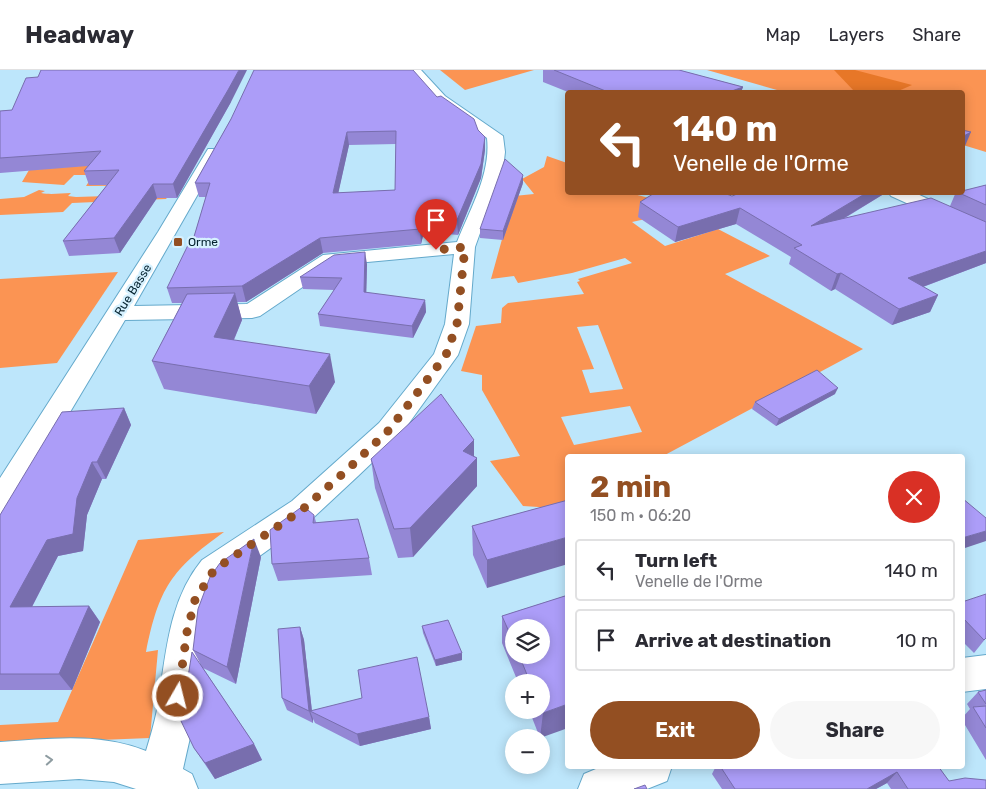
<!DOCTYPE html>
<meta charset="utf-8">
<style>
:root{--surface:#fff;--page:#f7f7f7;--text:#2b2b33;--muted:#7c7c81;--line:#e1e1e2;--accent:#934f22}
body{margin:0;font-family:Rubik,sans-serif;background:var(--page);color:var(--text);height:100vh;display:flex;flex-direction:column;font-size:19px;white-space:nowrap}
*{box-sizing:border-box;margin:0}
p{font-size:16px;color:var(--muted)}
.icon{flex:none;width:28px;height:28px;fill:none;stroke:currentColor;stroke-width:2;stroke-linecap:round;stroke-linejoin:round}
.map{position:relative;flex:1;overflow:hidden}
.drawer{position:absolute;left:565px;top:384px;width:400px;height:315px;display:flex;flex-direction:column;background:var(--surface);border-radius:5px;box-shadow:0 2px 12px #0003}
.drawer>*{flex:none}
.banner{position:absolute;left:565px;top:20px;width:400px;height:105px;border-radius:5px;box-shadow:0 2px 12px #0003;background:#934f22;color:#fff;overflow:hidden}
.controls{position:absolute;left:505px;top:549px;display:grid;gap:10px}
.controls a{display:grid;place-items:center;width:45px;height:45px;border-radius:50%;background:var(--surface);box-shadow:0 2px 12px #0003;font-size:25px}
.pin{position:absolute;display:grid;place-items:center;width:42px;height:42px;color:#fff;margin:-51px -21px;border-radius:50% 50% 50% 0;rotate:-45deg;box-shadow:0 0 5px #0007}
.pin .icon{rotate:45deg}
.me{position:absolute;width:55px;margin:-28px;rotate:8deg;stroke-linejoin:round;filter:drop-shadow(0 0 4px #0008)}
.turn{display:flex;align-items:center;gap:18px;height:105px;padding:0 25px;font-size:22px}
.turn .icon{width:65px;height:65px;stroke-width:2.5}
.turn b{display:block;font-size:35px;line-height:42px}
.round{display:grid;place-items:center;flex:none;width:52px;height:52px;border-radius:26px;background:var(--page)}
.headline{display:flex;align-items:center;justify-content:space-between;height:85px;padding:0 25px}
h1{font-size:30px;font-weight:700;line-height:38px;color:var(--accent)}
.button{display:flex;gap:10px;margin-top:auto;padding:10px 25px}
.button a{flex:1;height:58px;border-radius:30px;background:var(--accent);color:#fff;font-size:20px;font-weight:700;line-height:58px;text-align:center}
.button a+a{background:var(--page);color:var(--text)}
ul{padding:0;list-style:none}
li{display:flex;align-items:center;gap:15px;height:62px;margin:0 10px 8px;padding:0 15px;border:2px solid var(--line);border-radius:5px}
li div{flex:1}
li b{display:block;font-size:19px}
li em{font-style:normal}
header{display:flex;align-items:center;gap:30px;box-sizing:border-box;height:70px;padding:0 25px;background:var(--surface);border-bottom:1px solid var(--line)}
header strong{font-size:24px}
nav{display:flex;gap:28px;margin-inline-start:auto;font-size:18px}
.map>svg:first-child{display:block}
</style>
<header>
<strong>Headway</strong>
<nav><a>Map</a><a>Layers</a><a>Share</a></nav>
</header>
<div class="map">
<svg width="986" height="719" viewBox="0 0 986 719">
<rect width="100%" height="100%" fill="#bde6fb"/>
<g fill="#fb9453" fill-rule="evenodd">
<path d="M440,0H534L465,20Z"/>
<path d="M707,0H986V82L963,75L962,22H784Z"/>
<path d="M547,86L567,93L568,122L630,123L664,132L650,148L632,152L665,176L718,159L770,186L725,204L863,279L663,386H568L567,433L554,438L523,436L490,391L520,386L482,320V305L461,301L476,256L501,253L502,238L508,233L584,224L577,212L580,211L578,209L632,193L625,188L572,203L518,213L514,206L491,209L514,126L534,124L522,109L544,97ZM598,255L623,319L590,323L582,300L594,299L577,257ZM630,336L642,362L574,375L561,347Z"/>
<path d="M106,94L90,114L175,115L86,116L93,105H74L64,115L22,112L29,100Z"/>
<path d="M39,120L45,121L41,123C52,125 60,123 71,123L68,126L76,127L170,124L166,129L72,133L63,142L0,145V129L24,127Z"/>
<path d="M118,202L57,293L0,298V209Z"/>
<path d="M224,462C171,500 159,518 146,582L158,580L150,668L0,674V655L58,652L138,470Z"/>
</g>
<path fill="#e77728" d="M834,0H855L912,15L896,22H855Z"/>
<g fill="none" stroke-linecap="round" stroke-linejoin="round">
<g stroke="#64a9cb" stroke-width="2">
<g id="street">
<path d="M408,0H421L445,26L503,66L505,82L503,99L475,177L469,254L458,285L399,367L358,406L314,447L226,510C197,547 203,599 195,643C192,661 187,680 183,699L192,704L198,719H136L114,712L79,709L0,714V672C50,669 99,662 146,681C150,668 154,654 157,640C166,588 167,533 202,490L292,431L379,353L434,284L445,254L454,184L335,195L260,246L252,248L125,250L11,441L0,445V408L158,162L208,79H220L222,82L134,236L247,234L323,185L457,172C470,139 491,104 487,68C458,47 428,30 408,0Z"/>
<path d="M673,122H736L733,126C714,131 695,131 676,126Z"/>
<path d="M888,122H913L986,156V169L891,126Z"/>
<path d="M986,585V619L962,622V588Z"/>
<path d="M603,696H672L667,711L647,719H578L584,704Z"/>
</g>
</g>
<use href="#street" fill="#fff" fill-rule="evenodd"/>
</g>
<g fill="#9487d5" fill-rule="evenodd">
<path d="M543,0H679L743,17L741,22H568L543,12Z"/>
<path d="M38,7L231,32L177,128H157L120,183L69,186L63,171L107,115H89L84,101L88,96L0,103V41L12,40Z"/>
<path d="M437,27L478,60L485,80L481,108L458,165L424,162L421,174L323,183L246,232H237L242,250L234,270L335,312L316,344L164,319L152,291L182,233H172L167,218L193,170L206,127H199L195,113L231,49ZM396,74L395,120L338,123L349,75Z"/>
<path d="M523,113L503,170L480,168V159Z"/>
<path d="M986,115V193L923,217L938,225L930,242L892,255L835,219L831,221L789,194L791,187L736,154L675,172L638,147L640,132L732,126L742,122H887L845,148L950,136L956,122H962Z"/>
<path d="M367,194L366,223L425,230L426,242L413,268L320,256L318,244L334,220L303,219L300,207Z"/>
<path d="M835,324L776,356L752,339L755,332Z"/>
<path d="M124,338L131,355L106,409H102L87,445L83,481L58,486L32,537L89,536L100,552L72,620H0V445Z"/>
<path d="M474,386L477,388V416L413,487L398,488L375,418L371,389Z"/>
<path d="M568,430L487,518L473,485L472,456Z"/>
<path d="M314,445L316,452L369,488L372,505L278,511L272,494Z"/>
<path d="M261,487L236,614L203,598L254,674L262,690L215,709L194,678L201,595L193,580Z"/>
<path d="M568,525L541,668H540L529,640H541V612H518L502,573V546ZM514,558L541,585H514Z"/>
<path d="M962,532L986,568L974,583L962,571Z"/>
<path d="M422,556L462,590L436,596L423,563Z"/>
<path d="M300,557L304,570L312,641L429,647L431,659L360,676L315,653L313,649V653L287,640L282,628Z"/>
<path d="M986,620V690L962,650V648L970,639L967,634L978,622Z"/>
<path d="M716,696H938L949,711L986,719H891L887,713L876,719H722L712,704Z"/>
</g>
<g fill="#786eae">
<path d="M239,0H247L231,32L177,128L173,114Z"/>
<path d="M743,17L741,22H729Z"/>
<path d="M347,62L349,75L335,138L333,123Z"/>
<path d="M971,62L965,76L962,77V67Z"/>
<path d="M485,67V80L481,108L458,165L457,150Z"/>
<path d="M523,105V113L503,170V161Z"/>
<path d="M153,114L157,128L120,183L114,168Z"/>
<path d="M868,122H887L806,171L811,156Z"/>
<path d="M740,138L736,154L675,172L678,157Z"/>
<path d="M423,147L424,162L421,174L420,159Z"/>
<path d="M320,168L323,183L246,232L242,216Z"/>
<path d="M986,181V193L901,225L908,208Z"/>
<path d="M365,182L367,194L366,235L364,222Z"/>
<path d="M841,203L835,219L831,221L837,204Z"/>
<path d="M235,223L242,250L223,295L214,267Z"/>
<path d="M938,225L930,242L892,255L899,239Z"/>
<path d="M425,230L426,242L413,268L412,256Z"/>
<path d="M330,284L335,312L316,344L309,316Z"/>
<path d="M838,318L835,324L776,356L779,349Z"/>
<path d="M124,338L131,355L106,409L97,392Z"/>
<path d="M474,370V390L477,388V416L413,487L410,458L463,381Z"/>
<path d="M92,392L102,409L87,445L83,481L58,486L23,554L10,537L47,470L77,428Z"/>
<path d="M986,461V471L962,479V468Z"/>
<path d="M568,467V494L487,518V490Z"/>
<path d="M254,469L261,487L236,614L227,597Z"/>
<path d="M89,536L100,552L72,620L59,604Z"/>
<path d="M300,557L304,570L312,642L310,641L313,649V653L309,641Z"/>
<path d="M462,583V590L436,596L435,590Z"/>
<path d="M568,634V658L540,668L543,643Z"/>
<path d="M429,647L431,659L360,676L357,664Z"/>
<path d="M254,674L262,690L215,709L205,693Z"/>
<path d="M897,702L887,713L876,719H867Z"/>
</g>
<g fill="#ac9df8" stroke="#786eae" fill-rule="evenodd">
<path d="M41,0H239L228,20L173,114H153L114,168L63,171L119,100L84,101L101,81L0,88V41L12,40L26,8L38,7Z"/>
<path d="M254,0H413L437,27L441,26L474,49L478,60L485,67L481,94L457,150L423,147L420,159L320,168L242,216L167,218L190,171L193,170L210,113H195L231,49ZM396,61L395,120L333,123L347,62Z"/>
<path d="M554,0H679L743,17L729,22H608Z"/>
<path d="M962,60L971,62L962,67Z"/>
<path d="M505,89L523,105L503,161L480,159Z"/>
<path d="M986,115V135L957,122H962V121Z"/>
<path d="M656,122H721L732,126L742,122H868L811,156L931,128L986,152V181L908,208L938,225L899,239L841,203L837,204L794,178L802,175L740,138L678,157L640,132Z"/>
<path d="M365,182L364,222L425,230L412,256L318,244L342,208L300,207L334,185Z"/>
<path d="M235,223L214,267L330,284L309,316L152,291L187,224Z"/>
<path d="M817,300L838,318L779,349L755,332Z"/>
<path d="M441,324L474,370L463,381L477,388L410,458L394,459L371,389Z"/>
<path d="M124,338L97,392H92L77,428L73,464L47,470L10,537L89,536L59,604H0V445L62,342Z"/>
<path d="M962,428L986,448V461L962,468Z"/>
<path d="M568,430V467L487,490L472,456Z"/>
<path d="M303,436L314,445L313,453L358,449L369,488L272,494L270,460Z"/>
<path d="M254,469L227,597L193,580L198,539L210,507L220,493Z"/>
<path d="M986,524V568L984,570L962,547V532Z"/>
<path d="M568,525V634L543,643L541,639V612H530L519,585H541V558H514V573L502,546Z"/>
<path d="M448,550L462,583L435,590L422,556Z"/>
<path d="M300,557L309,641L282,628L278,559Z"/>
<path d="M192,582L254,674L205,693L194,678L181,651Z"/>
<path d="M417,587L429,647L357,664L310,641L362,628L358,600Z"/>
<path d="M986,620V634L978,622Z"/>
<path d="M986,636V658L973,637Z"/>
<path d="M720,696H938L949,711L965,708L986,710V719H908L897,702L867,719H735Z"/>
<path d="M645,715L647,719H634Z"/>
</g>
<defs><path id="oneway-chevron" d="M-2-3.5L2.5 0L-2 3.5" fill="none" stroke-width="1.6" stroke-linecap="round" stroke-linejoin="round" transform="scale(1.25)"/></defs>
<use stroke="#8e9ca1" href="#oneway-chevron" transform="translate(49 690) rotate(-4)"/>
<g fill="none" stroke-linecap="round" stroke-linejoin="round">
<path stroke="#934f22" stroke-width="9" stroke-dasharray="0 16.2" d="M178,626L187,562L195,530L214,500L303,439L348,399L389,360L446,285L457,254L465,177L436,180"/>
</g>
<rect fill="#934f22" stroke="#d6f1ff" stroke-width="2" x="173" y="167" width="10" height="10" rx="2.5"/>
<g text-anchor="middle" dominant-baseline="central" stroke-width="4.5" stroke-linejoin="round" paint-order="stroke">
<g font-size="12" fill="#04222f" stroke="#d6f1ff" text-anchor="start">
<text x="188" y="172">Orme</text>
</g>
<g font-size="12" fill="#04222f" stroke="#d6f1ff">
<text transform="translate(133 220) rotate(-58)">Rue Basse</text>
</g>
</g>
</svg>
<div class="controls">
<a><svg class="icon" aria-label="layers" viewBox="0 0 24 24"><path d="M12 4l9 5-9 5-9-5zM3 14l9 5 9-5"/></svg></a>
<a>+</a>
<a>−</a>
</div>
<div class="pin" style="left:436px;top:180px;background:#d93025"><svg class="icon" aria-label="arrive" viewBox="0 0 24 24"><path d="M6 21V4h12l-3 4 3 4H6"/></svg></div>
<svg class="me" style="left:178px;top:626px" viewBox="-20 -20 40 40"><circle r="17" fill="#934f22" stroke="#fff" stroke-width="3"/><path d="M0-11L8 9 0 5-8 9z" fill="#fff"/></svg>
<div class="banner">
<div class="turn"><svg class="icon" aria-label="left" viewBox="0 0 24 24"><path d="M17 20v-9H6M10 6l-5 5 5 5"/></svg><div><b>140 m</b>Venelle de l'Orme</div></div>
</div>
<section class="drawer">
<div class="headline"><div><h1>2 min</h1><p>150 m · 06:20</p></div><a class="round" style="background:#d93025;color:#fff"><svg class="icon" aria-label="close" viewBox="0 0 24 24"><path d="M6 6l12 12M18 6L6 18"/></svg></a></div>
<ul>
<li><svg class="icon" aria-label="left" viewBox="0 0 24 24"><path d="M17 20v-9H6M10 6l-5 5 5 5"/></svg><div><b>Turn left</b><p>Venelle de l'Orme</p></div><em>140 m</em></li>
<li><svg class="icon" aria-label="arrive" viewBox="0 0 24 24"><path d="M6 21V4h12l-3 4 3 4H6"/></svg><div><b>Arrive at destination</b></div><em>10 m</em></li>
</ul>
<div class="button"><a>Exit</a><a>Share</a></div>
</section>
</div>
